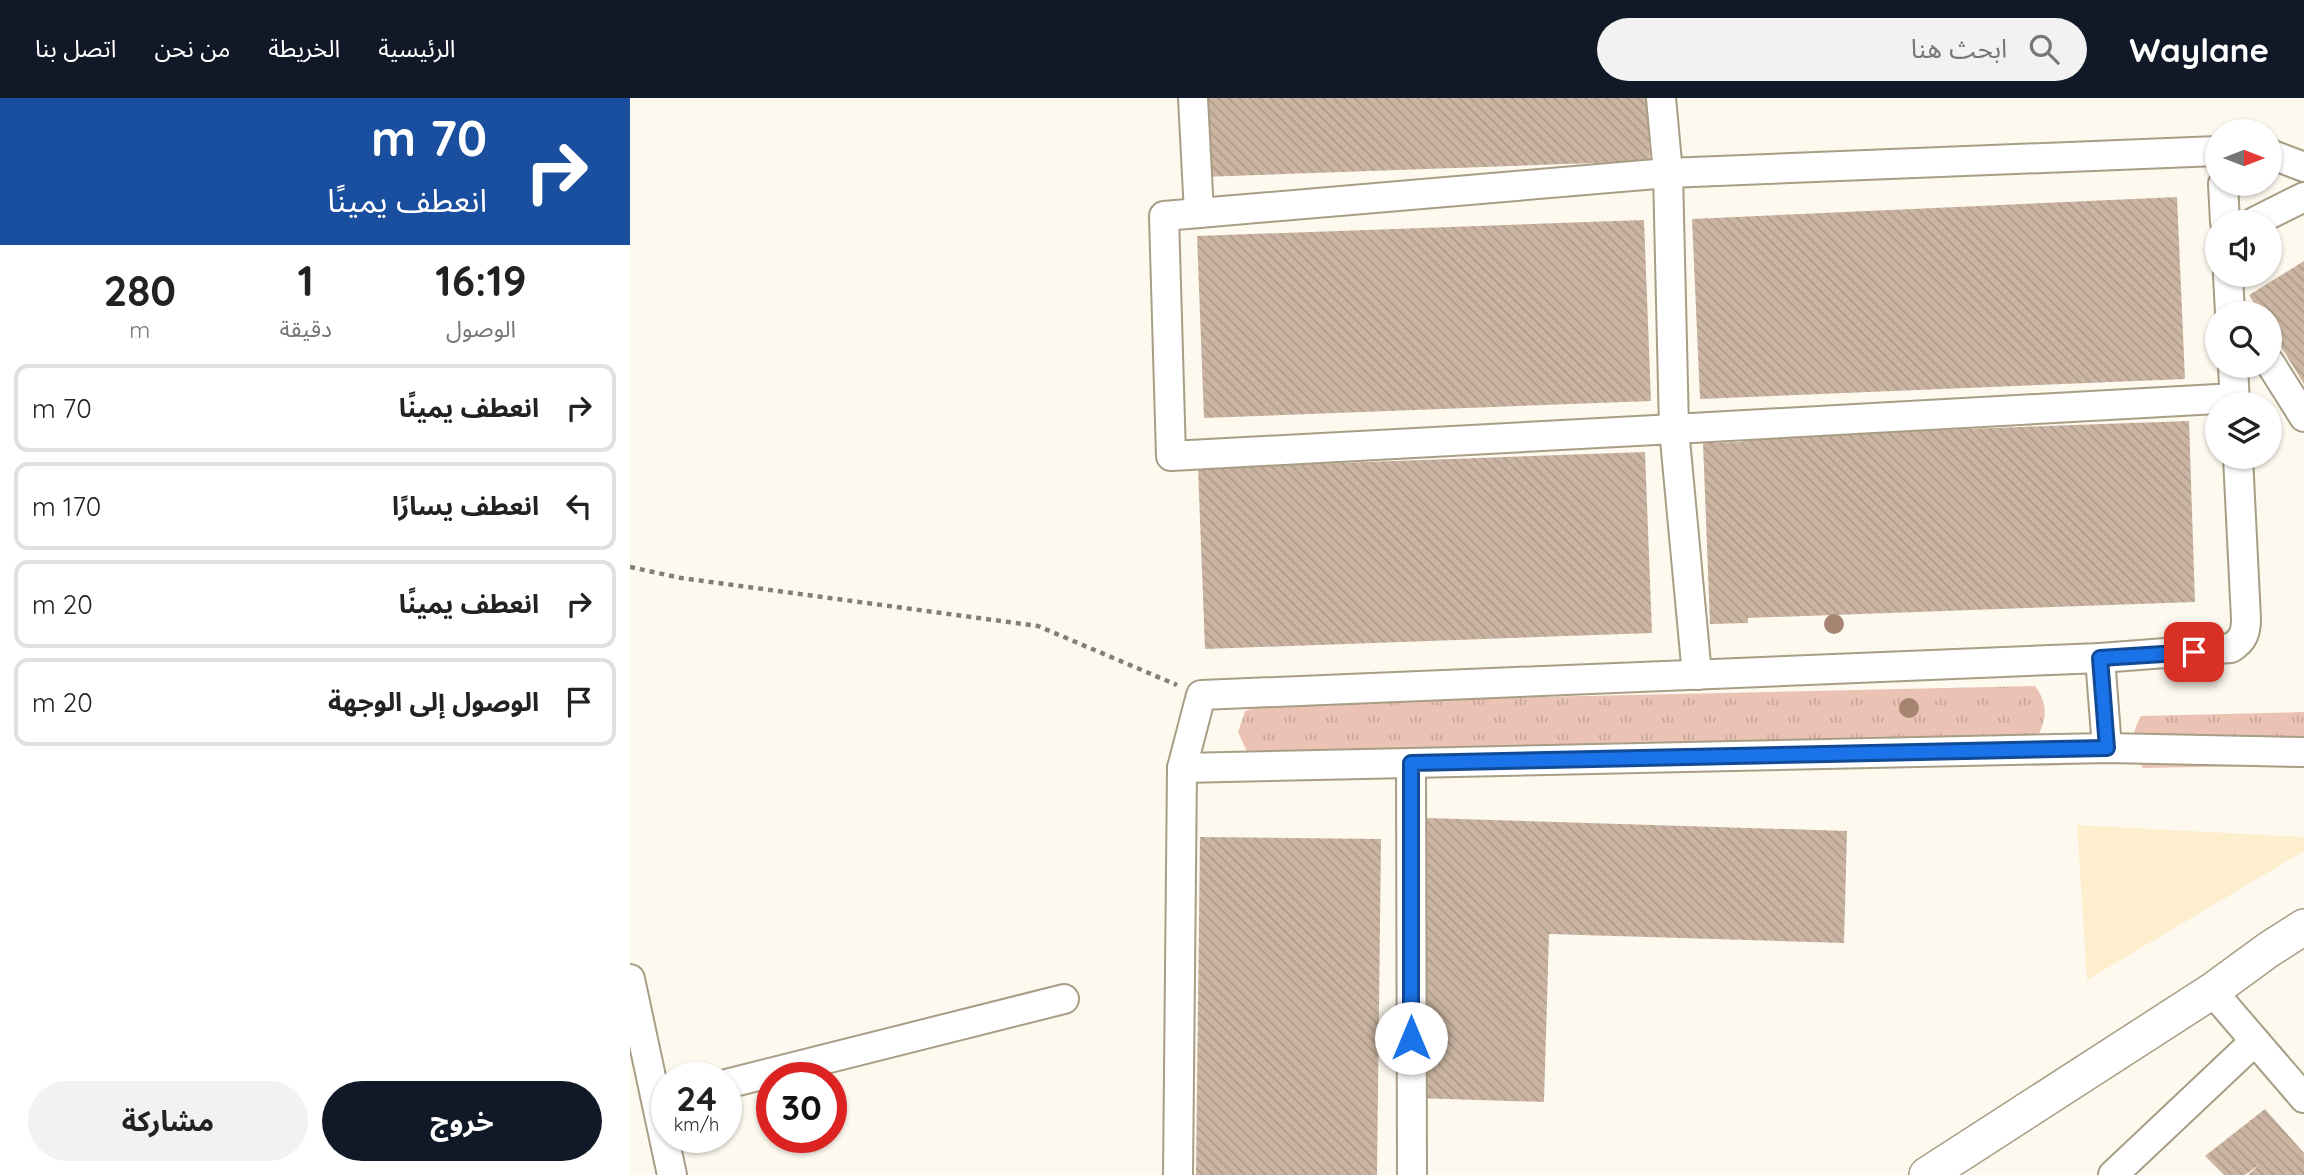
<!DOCTYPE html>
<html lang="ar">
<meta charset="utf-8">
<style>
:root{--surface:#fff;--page:#f2f2f2;--text:#222;--muted:#767676;--line:#e0e0e0;--accent:#111827}
body{margin:0;font-family:Quicksand,"Noto Sans Arabic",sans-serif;background:var(--page);color:var(--text);direction:rtl;height:100vh;display:flex;flex-direction:column;font-size:26px;white-space:nowrap}
*{box-sizing:border-box;margin:0}
p{font-size:23px;color:var(--muted)}
.icon{flex:none;width:38px;height:38px;fill:none;stroke:currentColor;stroke-width:2;stroke-linecap:round;stroke-linejoin:round}
.map{position:relative;flex:1;overflow:hidden;direction:ltr}
.panel{display:flex;flex-direction:column;background:var(--surface);width:630px}
.panel>*{flex:none}
.top-card{background:#1a4fa0;color:#fff;overflow:hidden}
.needle{width:46px;rotate:90deg}
.controls{position:absolute;left:1575px;top:21px;display:grid;gap:14px}
.controls a{display:grid;place-items:center;width:77px;height:77px;border-radius:50%;background:var(--surface);box-shadow:0 2px 5px #0004;font-size:35px}
.speed{position:absolute;left:21px;top:964px;display:flex;gap:14px;font-size:35px;font-weight:700;text-align:center}
.speed>*{display:grid;place-content:center;width:91px;height:91px;border-radius:50%;background:var(--surface);box-shadow:0 2px 5px #0004;line-height:1}
.speed small{font-size:18px;font-weight:400}
.speed .limit{border:10px solid #d22;background:#fff;color:#111}
.pin{position:absolute;display:grid;place-items:center;width:60px;height:60px;color:#fff;margin:-30px;border-radius:14px;box-shadow:0 4px 10px #0006}
.me{position:absolute;width:77px;margin:-38px;rotate:0deg;stroke-linejoin:round;filter:drop-shadow(0 0 5px #0008)}
.turn{display:flex;align-items:center;gap:24px;height:147px;padding:0 28px;font-size:32px}
.turn .icon{width:91px;height:91px;stroke-width:2.5}
.turn b{display:block;font-size:49px;line-height:60px}
.eta{display:flex;justify-content:space-evenly;align-items:center;height:119px;text-align:center}
.eta b{font-size:42px;font-weight:700;line-height:49px}
.primary-button{display:flex;gap:14px;margin-top:auto;padding:14px 28px}
.primary-button a{flex:1;height:80px;border-radius:42px;background:var(--accent);color:#fff;font-size:28px;font-weight:700;line-height:80px;text-align:center}
.primary-button a+a{background:var(--page);color:var(--text)}
ul{padding:0;list-style:none}
li{display:flex;align-items:center;gap:21px;height:88px;margin:0 14px 10px;padding:0 14px;border:4px solid var(--line);border-radius:14px}
li div{flex:1}
li b{display:block;font-size:26px}
li em{font-style:normal}
header{display:flex;align-items:center;gap:42px;box-sizing:border-box;height:98px;padding:0 35px;background:var(--accent);color:#fff}
header strong{font-size:33px}
nav{display:flex;gap:38px;margin-inline-start:auto;font-size:24px}
.search{width:490px;height:63px;background:var(--page);display:flex;align-items:center;gap:18px;box-sizing:border-box;padding:0 24px;border-radius:38px;color:var(--muted);font-size:26px}
main{display:flex;flex:1;min-height:0}
.map>svg:first-child{display:block}
</style>
<header>
<strong>Waylane</strong>
<div class="search"><svg class="icon" aria-label="search" viewBox="0 0 24 24"><circle cx="10" cy="10" r="6"/><path d="M15 15l6 6"/></svg>ابحث هنا</div>
<nav><a>الرئيسية</a><a>الخريطة</a><a>من نحن</a><a>اتصل بنا</a></nav>
</header>
<main>
<div class="map">
<svg width="1674" height="1077" viewBox="0 0 1674 1077">
<defs>
<pattern id="grass-tufts" width="24" height="20" patternUnits="userSpaceOnUse" patternTransform="scale(1.75)"><rect width="24" height="20" fill="#ebc3b4"/><path d="M3 7l-1-3M5 7V3M7 7l1-3M15 17l-1-3M17 17v-4M19 17l1-3" fill="none" stroke="#c9a79a"/></pattern>
<pattern id="building-back-hatch" width="6" height="6" patternUnits="userSpaceOnUse" patternTransform="scale(1.75)"><rect width="6" height="6" fill="#cbb5a2"/><path d="M-1 5l2 2M0 0l6 6M5-1l2 2" fill="none" stroke="#ae9b8a"/></pattern>
</defs>
<rect width="100%" height="100%" fill="#fef9ef"/>
<path fill="#fdeecd" d="M1447,727L1674,739V753L1457,882Z"/>
<g fill="url(#grass-tufts)">
<path d="M1405,588C1418,606 1417,619 1408,638L618,656L608,634L615,613L639,605Z"/>
<path d="M1674,614V667L1513,670C1501,653 1500,636 1511,618Z"/>
</g>
<g fill="url(#building-back-hatch)">
<path d="M570,0H1018L1020,63L573,79Z"/>
<path d="M1547,99L1555,281L1070,301L1062,121Z"/>
<path d="M1014,122L1021,303L574,320L567,138Z"/>
<path d="M1674,163V286L1640,231V215H1630L1619,197Z"/>
<path d="M1559,323L1565,504L1118,520V525L1080,526L1073,345L1112,344V339Z"/>
<path d="M1015,354L1022,535L575,551L568,370Z"/>
<path d="M795,720L1217,733L1214,845L919,836L914,1004L787,1000Z"/>
<path d="M570,739L751,741L747,1077H566Z"/>
<path d="M1635,1011L1674,1055V1077H1618L1630,1066L1615,1077H1594L1575,1058Z"/>
</g>
<g fill="none" stroke-linecap="round" stroke-linejoin="round">
<g stroke="#a89d85" stroke-width="32">
<g id="minor">
<path d="M563,0L569,115L1038,75L1031,0"/>
<path d="M1587,53L1038,75L1044,331L1605,300"/>
<path d="M1640,56L1674,69"/>
<path d="M1593,86L1595,124"/>
<path d="M569,115L534,118L541,358L1044,331L1067,577"/>
<path d="M1624,124L1674,99"/>
<path d="M1598,177L1600,215"/>
<path d="M1640,265L1674,319"/>
<path d="M1603,268L1605,306"/>
<path d="M1470,560L1477,650"/>
<path d="M781,665L782,1077"/>
<path d="M552,670L1477,650L1674,654"/>
<path d="M0,881L42,1077"/>
<path d="M1582,893L1674,1000"/>
<path d="M96,986L434,901"/>
<path d="M548,1077L552,670L571,597L1470,560L1601,550C1613,542 1616,535 1616,521L1608,359"/>
<path d="M1483,1077L1625,943"/>
</g>
</g>
<g stroke="#a89d85" stroke-width="38">
<path id="tertiary" d="M1297,1077L1582,893L1638,852L1674,829"/>
</g>
<path stroke="#837f75" stroke-width="4.5" stroke-dasharray="5 5" stroke-linecap="butt" d="M0,469L51,480L408,528L547,587"/>
<use href="#minor" stroke="#fff" stroke-width="28"/>
<use href="#tertiary" stroke="#fff" stroke-width="35"/>
</g>
<g fill="#a78372">
<circle cx="1204" cy="526" r="10"/>
<circle cx="1279" cy="610" r="10"/>
</g>
<g fill="none" stroke-linecap="round" stroke-linejoin="round">
<g stroke="#114b97" stroke-width="18">
<path id="route" d="M781,940V665L1477,650L1470,560L1564,554"/>
</g>
<use href="#route" stroke="#1a73e8" stroke-width="12"/>
</g>
</svg>
<div class="controls">
<a><svg class="needle" viewBox="-14 -14 28 28"><path d="M0-13l5 13h-10z" fill="#e53935"/><path d="M0 13l5-13h-10z" fill="#767676"/></svg></a>
<a><svg class="icon" aria-label="sound" viewBox="0 0 24 24"><path d="M4 9h4l5-4v14l-5-4H4zM17 9q2 3 0 6"/></svg></a>
<a><svg class="icon" aria-label="search" viewBox="0 0 24 24"><circle cx="10" cy="10" r="6"/><path d="M15 15l6 6"/></svg></a>
<a><svg class="icon" aria-label="layers" viewBox="0 0 24 24"><path d="M12 4l9 5-9 5-9-5zM3 14l9 5 9-5"/></svg></a>
</div>
<div class="speed"><div>24<small>km/h</small></div><div class="limit">30</div></div>
<div class="pin" style="left:1564px;top:554px;background:#d93025"><svg class="icon" aria-label="arrive" viewBox="0 0 24 24"><path d="M6 21V4h12l-3 4 3 4H6"/></svg></div>
<svg class="me" style="left:781px;top:940px" viewBox="-20 -20 40 40"><circle r="19" fill="#fff"/><path d="M0-13L10 11 0 6-10 11z" fill="#1a73e8"/></svg>
</div>
<section class="panel">
<div class="top-card">
<div class="turn"><svg class="icon" aria-label="right" viewBox="0 0 24 24"><path d="M7 20v-9h11M14 6l5 5-5 5"/></svg><div><b>70 m</b>انعطف يمينًا</div></div>
</div>
<div class="eta">
<div><b>16:19</b><p>الوصول</p></div>
<div><b>1</b><p>دقيقة</p></div>
<div><b>280</b><p>m</p></div>
</div>
<ul>
<li><svg class="icon" aria-label="right" viewBox="0 0 24 24"><path d="M7 20v-9h11M14 6l5 5-5 5"/></svg><div><b>انعطف يمينًا</b></div><em>70 m</em></li>
<li><svg class="icon" aria-label="left" viewBox="0 0 24 24"><path d="M17 20v-9H6M10 6l-5 5 5 5"/></svg><div><b>انعطف يسارًا</b></div><em>170 m</em></li>
<li><svg class="icon" aria-label="right" viewBox="0 0 24 24"><path d="M7 20v-9h11M14 6l5 5-5 5"/></svg><div><b>انعطف يمينًا</b></div><em>20 m</em></li>
<li><svg class="icon" aria-label="arrive" viewBox="0 0 24 24"><path d="M6 21V4h12l-3 4 3 4H6"/></svg><div><b>الوصول إلى الوجهة</b></div><em>20 m</em></li>
</ul>
<div class="primary-button"><a>خروج</a><a>مشاركة</a></div>
</section>
</main>
